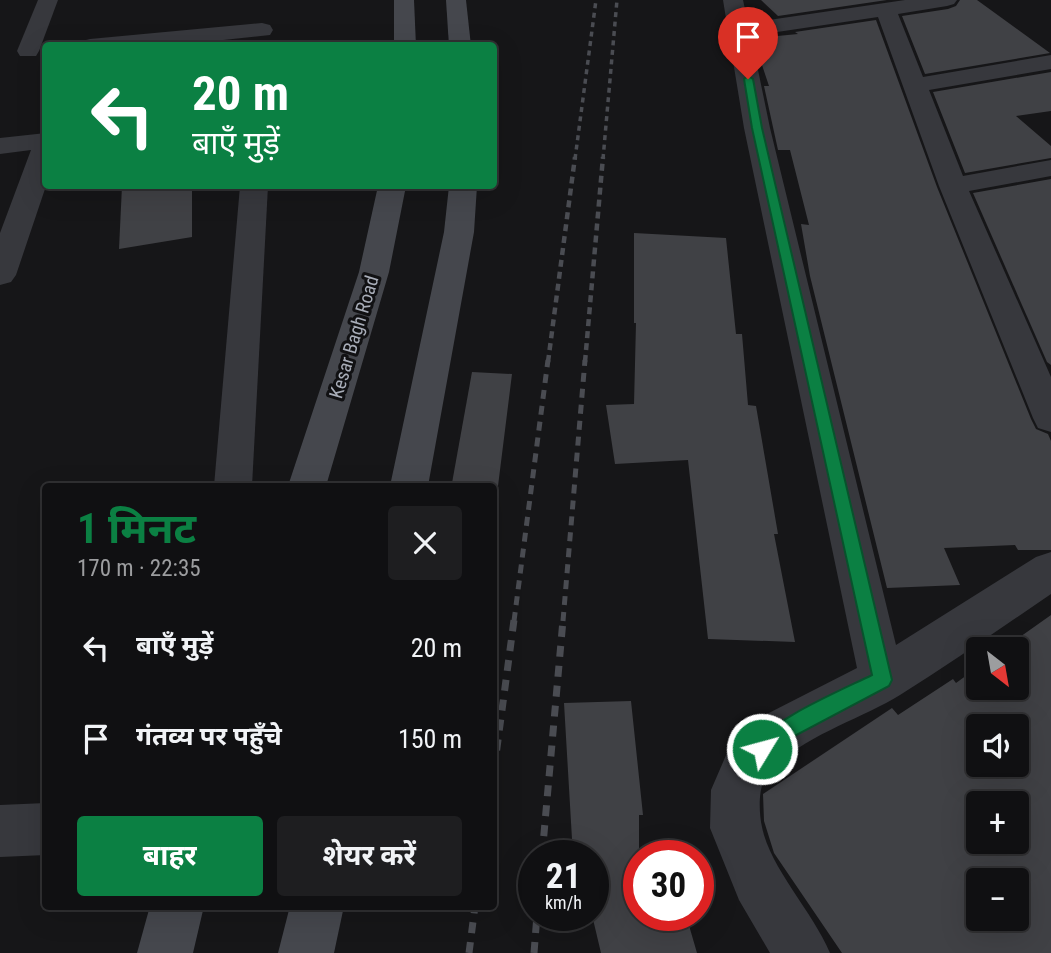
<!DOCTYPE html>
<html lang="hi">
<meta charset="utf-8">
<style>
:root{--surface:#101012;--page:#1e1e20;--text:#f1f3f6;--muted:#9c9d9f;--line:#303032;--accent:#0b8043}
body{margin:0;font-family:"Roboto Condensed","Noto Sans Devanagari",sans-serif;background:var(--page);color:var(--text);height:100vh;display:flex;flex-direction:column;font-size:26px;white-space:nowrap}
*{box-sizing:border-box;margin:0}
p{font-size:23px;color:var(--muted)}
.icon{flex:none;width:38px;height:38px;fill:none;stroke:currentColor;stroke-width:2;stroke-linecap:round;stroke-linejoin:round}
.map{position:relative;flex:1;overflow:hidden}
.drawer{position:absolute;left:42px;top:483px;width:455px;height:427px;display:flex;flex-direction:column;background:var(--surface);border-radius:7px;box-shadow:0 7px 28px #0002,0 0 0 2px var(--line)}
.drawer>*{flex:none}
.guide{position:absolute;left:42px;top:42px;width:455px;height:147px;border-radius:7px;box-shadow:0 7px 28px #0002,0 0 0 2px var(--line);background:#0b8043;color:#fff;overflow:hidden}
.needle{width:46px;rotate:149deg}
.buttons{position:absolute;left:966px;top:637px;display:grid;gap:14px}
.buttons a{display:grid;place-items:center;width:63px;height:63px;border-radius:7px;background:var(--surface);box-shadow:0 7px 28px #0002,0 0 0 2px var(--line);font-size:35px}
.speed{position:absolute;left:518px;top:840px;display:flex;gap:14px;font-size:35px;font-weight:700;text-align:center}
.speed>*{display:grid;place-content:center;width:91px;height:91px;border-radius:50%;background:var(--surface);box-shadow:0 7px 28px #0002,0 0 0 2px var(--line);line-height:1}
.speed small{font-size:18px;font-weight:400}
.speed .limit{border:10px solid #d22;background:#fff;color:#111}
.pin{position:absolute;display:grid;place-items:center;width:60px;height:60px;color:#fff;margin:-72px -30px;border-radius:50% 50% 50% 0;rotate:-45deg;box-shadow:0 0 7px #0007}
.pin .icon{rotate:45deg}
.me{position:absolute;width:77px;margin:-38px;rotate:53deg;stroke-linejoin:round;filter:drop-shadow(0 0 5px #0008)}
.turn{display:flex;align-items:center;gap:24px;height:147px;padding:0 35px;font-size:32px}
.turn .icon{width:91px;height:91px;stroke-width:2.5}
.turn b{display:block;font-size:49px;line-height:60px}
.round{display:grid;place-items:center;flex:none;width:74px;height:74px;border-radius:7px;background:var(--page)}
.head{display:flex;align-items:center;justify-content:space-between;height:119px;padding:0 35px}
h1{font-size:42px;font-weight:700;line-height:52px;color:var(--accent)}
.action{display:flex;gap:14px;margin-top:auto;padding:14px 35px}
.action a{flex:1;height:80px;border-radius:7px;background:var(--accent);color:#fff;font-size:28px;font-weight:700;line-height:80px;text-align:center}
.action a+a{background:var(--page);color:var(--text)}
ul{padding:0;list-style:none}
li{display:flex;align-items:center;gap:21px;height:91px;padding:0 35px}
li div{flex:1}
li b{display:block;font-size:26px}
li em{font-style:normal}
.map>svg:first-child{display:block}
</style>
<div class="map">
<svg width="1051" height="953" viewBox="0 0 1051 953">
<rect width="100%" height="100%" fill="#161618"/>
<g fill="#404145" fill-rule="evenodd">
<path d="M761,0H887L778,16Z"/>
<path d="M960,0H977L1050,53L925,74L902,16L948,9L956,6Z"/>
<path d="M876,20L937,187L1031,419L1036,429L1048,434L1051,441V550H1018L1015,545L944,548L960,585L887,588L810,276L801,224L809,225L790,150H778L764,86H769L758,53H761L757,38L798,34L795,32Z"/>
<path d="M1051,72V111L1016,116L1051,146V158L965,173L933,92Z"/>
<path d="M1051,179V365L1047,362L973,193Z"/>
<path d="M122,186H192V237L119,249Z"/>
<path d="M634,233L726,238L736,334H742L748,405L756,406L778,534H774L795,642L708,639L688,460L615,464L606,405L634,404L636,323H634Z"/>
<path d="M472,372L512,374L498,486L452,483Z"/>
<path d="M1051,615V953H842L774,853L764,821L763,794L892,708L898,715L953,679L956,683L978,667V688H1017V649H1003ZM978,726H1017V765H978ZM978,803H1017V842H978ZM978,880H1017V919H978Z"/>
<path d="M631,701L643,815H639V915H686L697,953H601L592,915L593,856H573L564,703Z"/>
</g>
<g fill="none" stroke-linecap="round" stroke-linejoin="round">
<g fill="#37383d" fill-rule="evenodd">
<path d="M38,0H58L39,51L36,56H20L17,51Z"/>
<path d="M723,0H743L748,23L905,0H957L954,4L947,6L898,14L923,77L1051,55V69L929,90L963,176L1051,160V176L969,191L1051,377V432L1038,428L1033,418L939,186L878,17L751,36L770,128L896,645L1036,557L1051,552V594C1001,628 951,663 900,695C860,720 792,739 765,779C758,790 759,814 762,827C770,868 813,912 830,953H770L739,900L710,828L711,790L730,746L759,718L857,668L744,128Z"/>
<path d="M262,23L270,25L273,30L270,35L167,46H79L82,41L90,39Z"/>
<path d="M46,133V186L16,275L11,282L0,285V233L31,150L0,154V138Z"/>
<path d="M240,186H268L252,486H214Z"/>
<path d="M46,803V855L0,857V805Z"/>
</g>
<g fill="#45474d" fill-rule="evenodd">
<path d="M394,0H414L416,46H394Z"/>
<path d="M446,0H466L471,46H449Z"/>
<path d="M378,186H406L389,272L326,486H288L359,272Z"/>
<path d="M449,186H477L474,232L428,486H390L444,232Z"/>
<path d="M150,906H204L193,953H137Z"/>
<path d="M290,906H344L334,953H278Z"/>
</g>
<g stroke="#4a4c52" stroke-width="3.5" stroke-dasharray="5 4.5" stroke-linecap="butt">
<path d="M575,159L596,0"/>
<path d="M603,159L617,0"/>
</g>
<g stroke="#4a4c52" stroke-width="4.5" stroke-dasharray="7 5" stroke-linecap="butt">
<path d="M548,362L575,157"/>
<path d="M585,362L603,157"/>
</g>
<g stroke="#4a4c52" stroke-width="5" stroke-dasharray="9 7" stroke-linecap="butt">
<path d="M514,621L548,360"/>
<path d="M563,621L585,360"/>
</g>
<g stroke="#4a4c52" stroke-width="7" stroke-dasharray="11 9" stroke-linecap="butt">
<path d="M494,770L514,620"/>
<path d="M542,856L563,620"/>
<path d="M469,953L475,906"/>
<path d="M534,953L537,915"/>
</g>
</g>
<path fill="#0b8043" stroke="#07532c" stroke-width="2" d="M748,76L753,79L762,128L892,680L889,686L783,742L769,756L762,759L755,756L752,749C763,723 844,689 872,675L752,128L744,79Z"/>
<g text-anchor="middle" dominant-baseline="central" stroke-width="6" stroke-linejoin="round" paint-order="stroke">
<g font-size="19" fill="#a8adb8" stroke="#111113">
<text transform="translate(354 337) rotate(-73)">Kesar Bagh Road</text>
</g>
</g>
</svg>
<div class="buttons">
<a><svg class="needle" viewBox="-14 -14 28 28"><path d="M0-13l5 13h-10z" fill="#e53935"/><path d="M0 13l5-13h-10z" fill="#9c9d9f"/></svg></a>
<a><svg class="icon" aria-label="sound" viewBox="0 0 24 24"><path d="M4 9h4l5-4v14l-5-4H4zM17 9q2 3 0 6"/></svg></a>
<a>+</a>
<a>−</a>
</div>
<div class="speed"><div>21<small>km/h</small></div><div class="limit">30</div></div>
<div class="pin" style="left:748px;top:79px;background:#d93025"><svg class="icon" aria-label="arrive" viewBox="0 0 24 24"><path d="M6 21V4h12l-3 4 3 4H6"/></svg></div>
<svg class="me" style="left:762px;top:749px" viewBox="-20 -20 40 40"><circle r="17" fill="#0b8043" stroke="#fff" stroke-width="3"/><path d="M0-11L8 9 0 5-8 9z" fill="#fff"/></svg>
<div class="guide">
<div class="turn"><svg class="icon" aria-label="left" viewBox="0 0 24 24"><path d="M17 20v-9H6M10 6l-5 5 5 5"/></svg><div><b>20 m</b>बाएँ मुड़ें</div></div>
</div>
<section class="drawer">
<div class="head"><div><h1>1 मिनट</h1><p>170 m · 22:35</p></div><a class="round"><svg class="icon" aria-label="close" viewBox="0 0 24 24"><path d="M6 6l12 12M18 6L6 18"/></svg></a></div>
<ul>
<li><svg class="icon" aria-label="left" viewBox="0 0 24 24"><path d="M17 20v-9H6M10 6l-5 5 5 5"/></svg><div><b>बाएँ मुड़ें</b></div><em>20 m</em></li>
<li><svg class="icon" aria-label="arrive" viewBox="0 0 24 24"><path d="M6 21V4h12l-3 4 3 4H6"/></svg><div><b>गंतव्य पर पहुँचे</b></div><em>150 m</em></li>
</ul>
<div class="action"><a>बाहर</a><a>शेयर करें</a></div>
</section>
</div>
